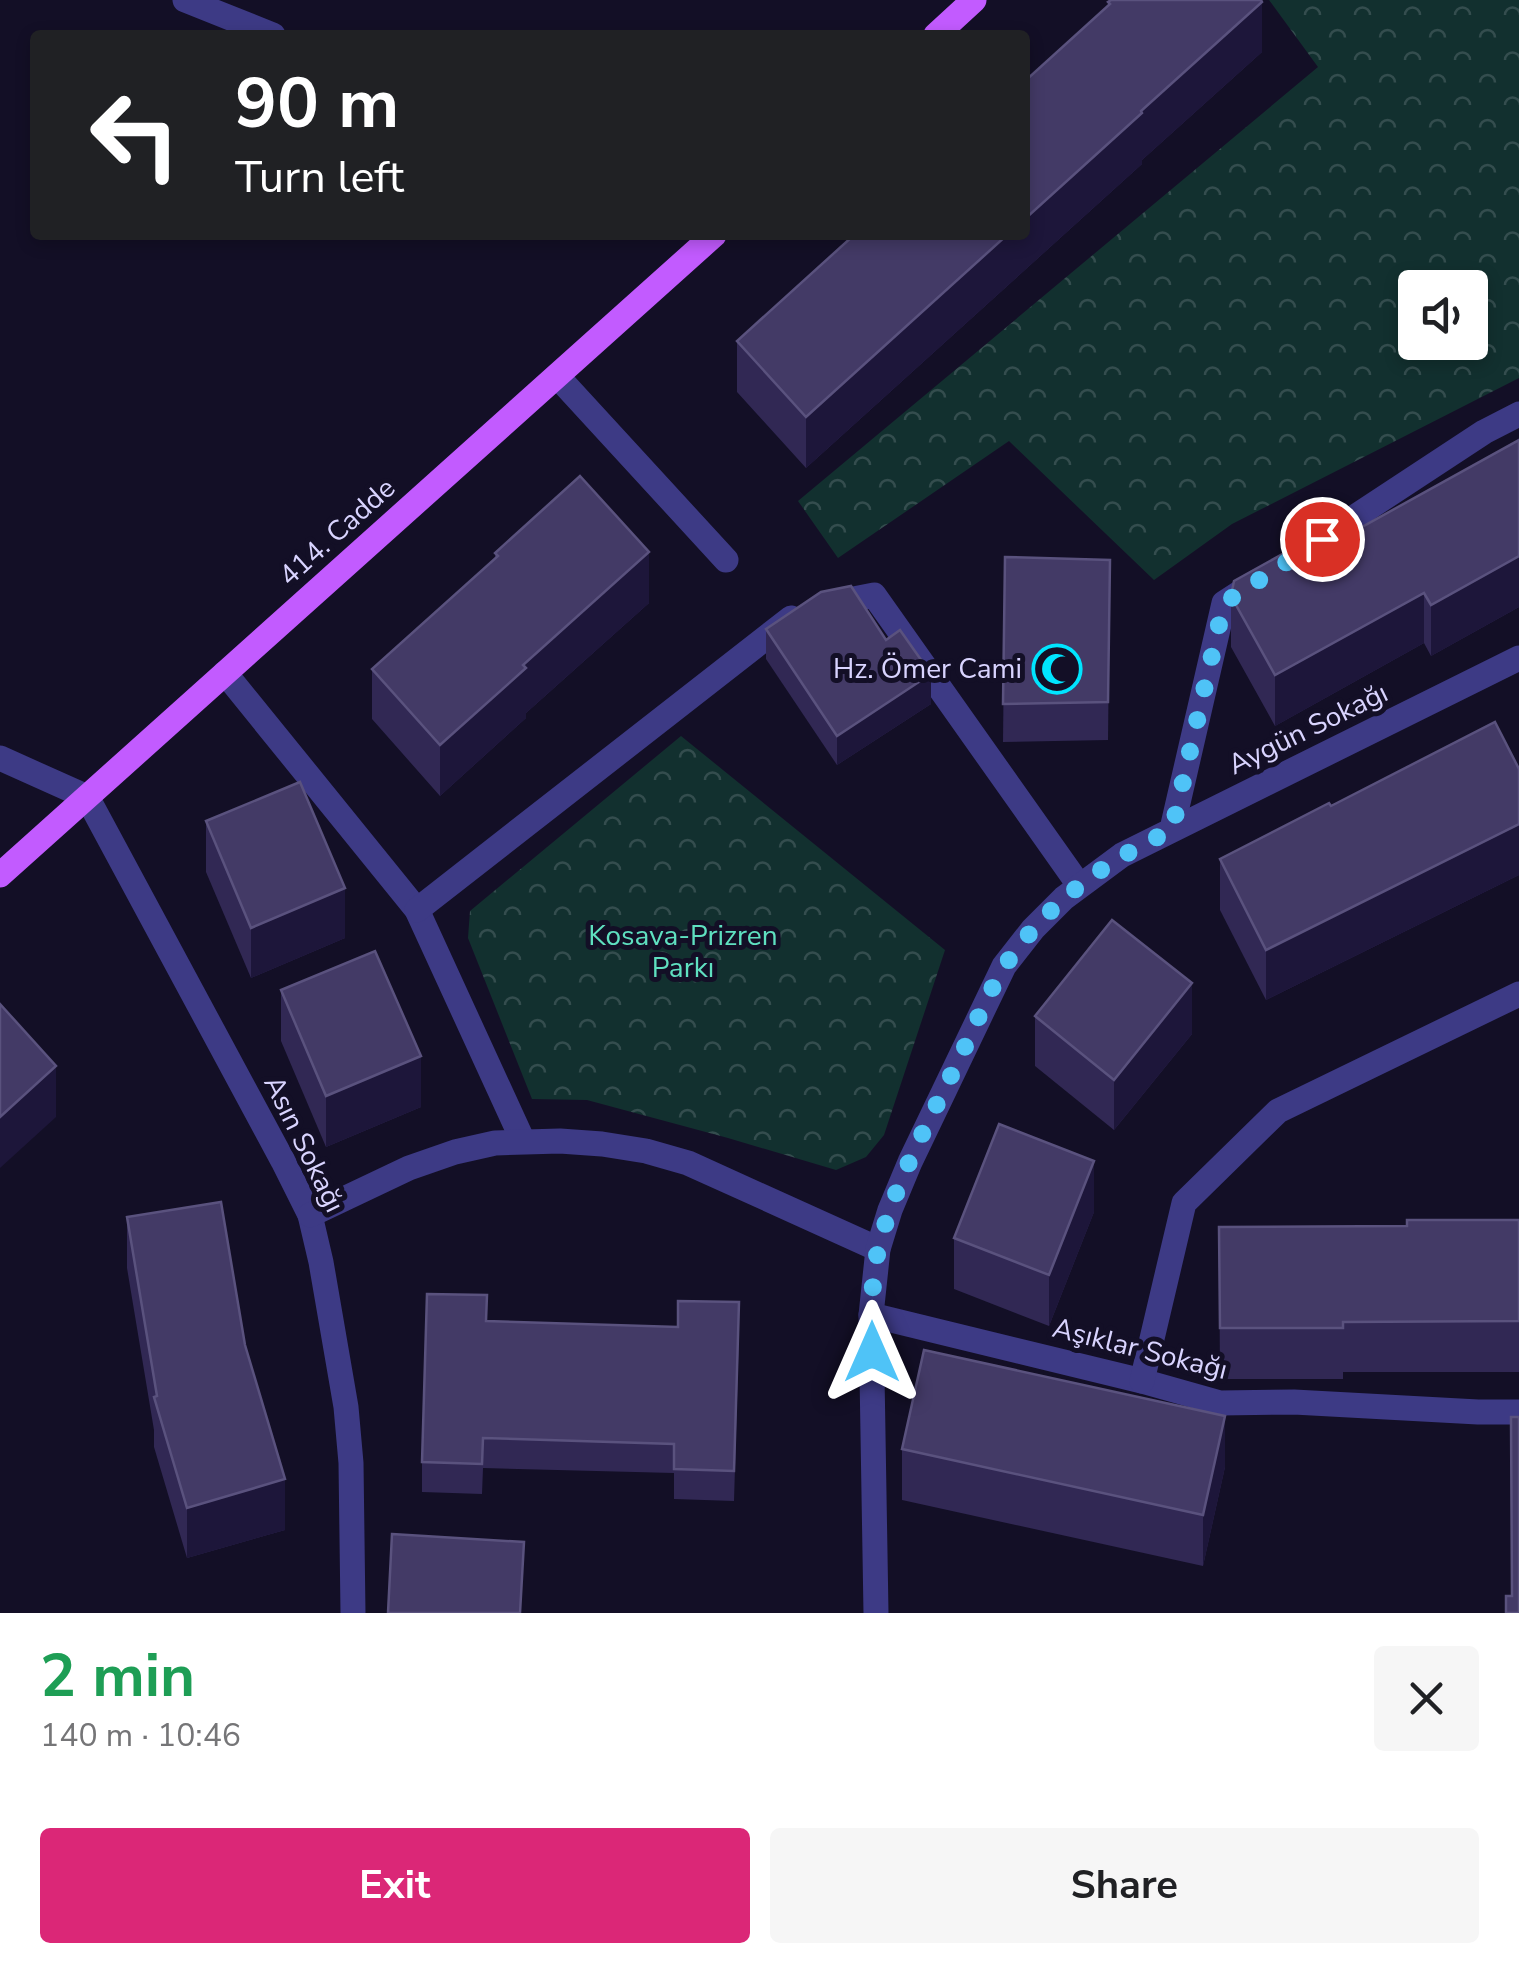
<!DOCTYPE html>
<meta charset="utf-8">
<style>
:root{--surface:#fff;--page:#f6f6f6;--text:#202124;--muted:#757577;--accent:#db2777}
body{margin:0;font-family:"Nunito Sans",sans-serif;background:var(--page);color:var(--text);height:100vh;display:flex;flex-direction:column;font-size:38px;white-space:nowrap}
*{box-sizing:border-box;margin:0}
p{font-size:32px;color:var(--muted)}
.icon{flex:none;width:55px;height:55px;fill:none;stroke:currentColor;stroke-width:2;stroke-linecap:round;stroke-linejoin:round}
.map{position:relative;height:1613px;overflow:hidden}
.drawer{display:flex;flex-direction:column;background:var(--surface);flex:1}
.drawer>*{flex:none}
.top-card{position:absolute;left:30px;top:30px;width:1000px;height:210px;border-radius:10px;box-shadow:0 5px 15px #0003;background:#202124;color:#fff;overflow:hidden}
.buttons{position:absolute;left:1398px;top:270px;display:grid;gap:20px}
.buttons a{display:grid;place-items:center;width:90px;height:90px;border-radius:10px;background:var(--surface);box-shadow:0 5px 15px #0003;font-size:50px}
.pin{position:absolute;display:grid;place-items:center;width:85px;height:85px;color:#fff;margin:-42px;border:5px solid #fff;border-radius:50%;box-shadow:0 2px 10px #0007}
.me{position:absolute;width:110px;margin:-55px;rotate:0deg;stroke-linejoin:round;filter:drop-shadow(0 0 8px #0008)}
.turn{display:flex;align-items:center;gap:35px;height:210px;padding:0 40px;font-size:45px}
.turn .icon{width:130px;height:130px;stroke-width:2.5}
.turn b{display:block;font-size:70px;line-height:85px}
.round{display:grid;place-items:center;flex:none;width:105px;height:105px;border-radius:10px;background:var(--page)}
.summary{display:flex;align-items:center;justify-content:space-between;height:170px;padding:0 40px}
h1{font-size:60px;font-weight:700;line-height:75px;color:#1e9e55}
.cta{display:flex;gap:20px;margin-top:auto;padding:20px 40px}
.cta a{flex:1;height:115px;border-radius:10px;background:var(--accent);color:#fff;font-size:40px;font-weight:700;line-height:115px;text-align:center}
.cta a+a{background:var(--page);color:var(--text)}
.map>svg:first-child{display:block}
</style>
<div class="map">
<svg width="1519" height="1613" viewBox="0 0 1519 1613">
<defs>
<pattern id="forest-crowns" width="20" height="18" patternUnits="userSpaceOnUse" patternTransform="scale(2.5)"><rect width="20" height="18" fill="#12302f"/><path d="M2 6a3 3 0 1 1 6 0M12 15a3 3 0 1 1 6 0" fill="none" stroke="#344d4e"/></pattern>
</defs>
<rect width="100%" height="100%" fill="#130f26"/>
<g fill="url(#forest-crowns)" fill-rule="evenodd">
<path d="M1269,0H1519V378L1232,524L1154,580L1009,441L838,558L798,501L1318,67ZM1415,288H1470V342H1415Z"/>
<path d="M681,736L945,950L884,1135L866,1157L836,1170L728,1138L587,1100L532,1099L468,938L470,911Z"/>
</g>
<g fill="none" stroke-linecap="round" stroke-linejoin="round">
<g stroke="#3d3a85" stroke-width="25">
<path d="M185,0L273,35"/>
<path d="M557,376L726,560"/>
<path d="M1300,553L1484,432L1519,414"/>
<path d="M828,604L874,595L1079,885"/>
<path d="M225,673L417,910L523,1141"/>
<path d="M0,758L87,797L283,1161L310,1215L321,1262L346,1407L351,1463L353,1613"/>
<path d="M1172,829L1224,603L1258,581"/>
<path d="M417,910L791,618"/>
<path d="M310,1215L409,1168L455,1152L495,1143L560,1141L602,1144L646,1151L688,1163L878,1249"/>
<path d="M871,1315L1142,1381L1220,1403L1294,1402L1478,1412H1519"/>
<path d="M1142,1381L1184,1203L1278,1111L1519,994"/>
<path d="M876,1613L871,1315L878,1249L890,1210L910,1162L1004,966L1033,929L1064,898L1122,855L1519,658"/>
</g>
<g stroke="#c25bff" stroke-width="25">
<path d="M936,35L974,0"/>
<path d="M0,875L714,235"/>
</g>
</g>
<g fill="#312854">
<path d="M1108,2L1262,52L1142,160V164L806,468L737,392V341L1108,6Z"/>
<path d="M1519,440V607L1431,656L1424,643L1275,726L1231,647V596L1333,543Z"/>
<path d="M495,553L649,603L526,713V718L440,796L372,719V669L495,559Z"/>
<path d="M1005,557L1110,560L1108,740L1003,742Z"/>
<path d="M766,629L886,640L931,704L837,765L766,659Z"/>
<path d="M1519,769V875L1266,1000L1220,910V859L1331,806Z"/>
<path d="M206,821L345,938L251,978L206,872Z"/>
<path d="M281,990L421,1107L326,1147L281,1041Z"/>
<path d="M1035,1016L1192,1034L1114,1130L1035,1066Z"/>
<path d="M1094,1212L1049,1326L954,1289V1238Z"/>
<path d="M127,1217L245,1345L285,1530L187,1558L154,1447V1430L127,1268Z"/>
<path d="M1519,1220V1372H1343V1379H1220L1219,1227L1407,1226Z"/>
<path d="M487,1321L739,1332L734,1501L674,1499V1473L483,1468L482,1494L422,1492V1462Z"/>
<path d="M902,1449L1225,1467L1203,1566L902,1500Z"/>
</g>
<g fill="#1d163a">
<path d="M1262,2V52L1142,160V164L806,468V417L1007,235H1025V219L1141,111Z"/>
<path d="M649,552V603L526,713V718L440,796V745L523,665Z"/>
<path d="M1519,556V607L1431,656V605Z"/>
<path d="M1424,593V643L1275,726V675Z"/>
<path d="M931,674V704L837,765V736Z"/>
<path d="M1519,824V875L1266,1000V950Z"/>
<path d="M345,888V938L251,978V928Z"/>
<path d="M1192,983V1034L1114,1130V1080Z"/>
<path d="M421,1056V1107L326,1147V1096Z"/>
<path d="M56,1066V1117L0,1168V1117Z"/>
<path d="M1094,1161V1212L1049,1326V1275Z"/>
<path d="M1225,1416V1467L1203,1566V1515Z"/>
<path d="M285,1479V1530L187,1558V1508Z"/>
</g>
<g fill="#433a66" stroke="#5a527e" stroke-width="2.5">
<path d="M1111,0H1261L1262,2L1141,111L1142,113L1025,219V81L1110,4L1108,2Z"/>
<path d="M854,235H1007L806,417L737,341Z"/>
<path d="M1519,440V556L1431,605L1424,593L1275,675L1231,596L1234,581L1326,530L1333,543Z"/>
<path d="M580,476L649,552L523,665L526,668L440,745L372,669L498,556L495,553Z"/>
<path d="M1005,557L1110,560L1108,702L1003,704Z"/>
<path d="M851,586L886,640L900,630L931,674L837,736L766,629L821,592Z"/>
<path d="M1495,722L1519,769V824L1266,950L1220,859L1329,803L1331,806Z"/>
<path d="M300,782L345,888L251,928L206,821Z"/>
<path d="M1112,920L1192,983L1114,1080L1035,1016Z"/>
<path d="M375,951L421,1056L326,1096L281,990Z"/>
<path d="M0,1004L56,1066L0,1117Z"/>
<path d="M999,1124L1094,1161L1049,1275L954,1238Z"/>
<path d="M221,1202L245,1345L285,1479L187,1508L154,1397L157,1396L127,1217Z"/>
<path d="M1407,1220H1519V1321L1343,1322V1328H1220L1219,1227L1407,1226Z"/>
<path d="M427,1294L487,1295L486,1321L678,1327V1301L739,1302L734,1471L674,1469V1444L483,1438L482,1464L422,1462Z"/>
<path d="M924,1350L1225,1416L1203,1515L902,1449Z"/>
<path d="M1511,1417H1519V1613H1506V1596H1512Z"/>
<path d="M392,1534L524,1542L520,1613H388Z"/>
</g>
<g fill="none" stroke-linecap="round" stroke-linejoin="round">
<path stroke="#4fc3f7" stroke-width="18" stroke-dasharray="0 32.4" d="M872,1352C871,1317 871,1280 879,1246C896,1179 931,1118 960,1057C978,1021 992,980 1017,949C1058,895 1112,858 1172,830L1224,603L1322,539"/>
</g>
<defs>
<g id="mosque-ring" transform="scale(2.5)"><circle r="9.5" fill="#130f26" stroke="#00e5ff" stroke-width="1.5"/><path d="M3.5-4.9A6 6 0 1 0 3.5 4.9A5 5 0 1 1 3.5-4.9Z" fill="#00e5ff"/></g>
</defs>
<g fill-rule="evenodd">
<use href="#mosque-ring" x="1057" y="669"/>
</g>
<g text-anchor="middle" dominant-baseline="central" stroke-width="10" stroke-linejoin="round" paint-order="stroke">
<g font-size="28" fill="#d9d4ff" stroke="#130f26">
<text transform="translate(337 532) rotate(-42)">414. Cadde</text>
<text transform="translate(1308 729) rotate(-26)">Aygün Sokağı</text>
<text transform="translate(304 1144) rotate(64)">Asın Sokağı</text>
<text transform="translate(1140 1349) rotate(14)">Aşıklar Sokağı</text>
</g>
<g font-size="28" fill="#d9d4ff" stroke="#130f26" text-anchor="end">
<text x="1022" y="669">Hz. Ömer Cami</text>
</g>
<g font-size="28" fill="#5fe0c0" stroke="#130f26">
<text x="683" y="936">Kosava-Prizren<tspan x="683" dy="32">Parkı</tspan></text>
</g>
</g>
</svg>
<div class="buttons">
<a><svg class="icon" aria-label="sound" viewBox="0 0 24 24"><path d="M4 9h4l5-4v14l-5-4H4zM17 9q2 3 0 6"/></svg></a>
</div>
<div class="pin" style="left:1322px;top:539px;background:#d93025"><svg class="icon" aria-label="arrive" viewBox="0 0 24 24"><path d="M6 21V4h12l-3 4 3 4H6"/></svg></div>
<svg class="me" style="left:872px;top:1352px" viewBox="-20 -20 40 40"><path d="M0-17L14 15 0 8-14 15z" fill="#4fc3f7" stroke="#fff" stroke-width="4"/></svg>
<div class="top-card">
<div class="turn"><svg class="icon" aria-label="left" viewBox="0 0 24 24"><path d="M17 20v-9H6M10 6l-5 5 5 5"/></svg><div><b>90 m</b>Turn left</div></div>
</div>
</div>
<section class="drawer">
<div class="summary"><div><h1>2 min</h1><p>140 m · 10:46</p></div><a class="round"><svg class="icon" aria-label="close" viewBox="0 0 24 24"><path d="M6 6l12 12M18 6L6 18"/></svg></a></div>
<div class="cta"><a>Exit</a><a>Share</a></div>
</section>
